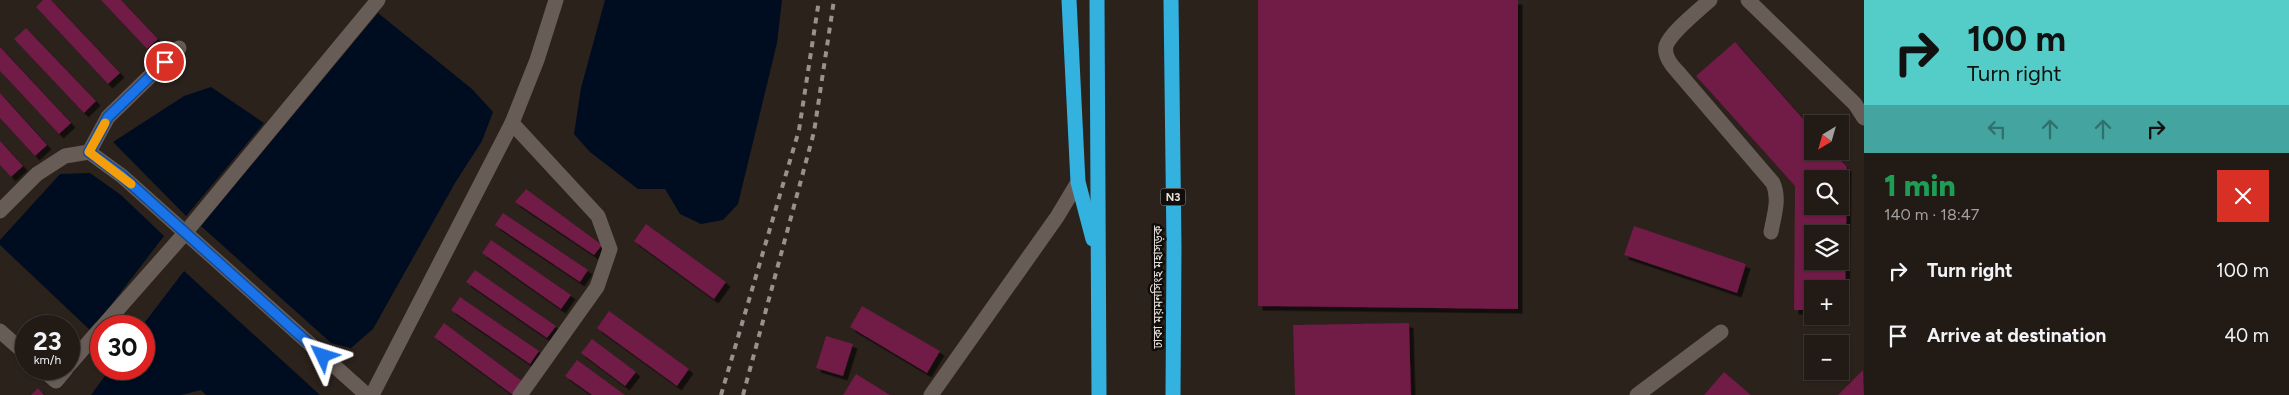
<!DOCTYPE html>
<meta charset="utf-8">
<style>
:root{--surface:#211a15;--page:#29231e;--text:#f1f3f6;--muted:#a2a1a0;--line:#3e3834}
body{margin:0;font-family:Figtree,"Noto Sans Bengali",sans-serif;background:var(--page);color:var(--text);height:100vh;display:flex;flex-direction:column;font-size:19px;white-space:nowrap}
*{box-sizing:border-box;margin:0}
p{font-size:16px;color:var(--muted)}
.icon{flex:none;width:28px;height:28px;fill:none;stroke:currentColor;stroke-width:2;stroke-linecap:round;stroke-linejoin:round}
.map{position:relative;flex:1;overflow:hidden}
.details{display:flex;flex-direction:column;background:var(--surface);width:425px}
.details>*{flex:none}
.top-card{background:#54cdc8;color:#111;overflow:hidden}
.needle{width:32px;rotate:217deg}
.buttons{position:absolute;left:1804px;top:115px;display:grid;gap:10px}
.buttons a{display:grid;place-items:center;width:45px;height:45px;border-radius:0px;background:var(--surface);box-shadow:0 1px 4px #0004,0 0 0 1px var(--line);font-size:25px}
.speed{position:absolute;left:15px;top:315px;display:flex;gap:10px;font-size:25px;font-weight:700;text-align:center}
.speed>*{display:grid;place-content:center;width:65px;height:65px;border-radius:50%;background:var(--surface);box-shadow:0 1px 4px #0004,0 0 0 1px var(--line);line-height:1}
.speed small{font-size:12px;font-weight:400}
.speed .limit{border:8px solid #d22;background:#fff;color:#111}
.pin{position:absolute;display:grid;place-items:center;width:42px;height:42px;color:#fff;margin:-21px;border:2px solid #fff;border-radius:50%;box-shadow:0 1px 5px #0007}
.me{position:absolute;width:55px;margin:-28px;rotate:311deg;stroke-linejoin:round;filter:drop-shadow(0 0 4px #0008)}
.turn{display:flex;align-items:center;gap:18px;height:105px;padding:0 20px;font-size:22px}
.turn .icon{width:65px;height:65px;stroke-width:2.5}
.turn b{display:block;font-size:35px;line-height:42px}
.lanes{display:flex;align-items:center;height:48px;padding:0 20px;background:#0003;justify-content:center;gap:25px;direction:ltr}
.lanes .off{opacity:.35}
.round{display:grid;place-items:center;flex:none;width:52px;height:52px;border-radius:0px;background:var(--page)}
.summary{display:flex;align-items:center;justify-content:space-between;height:85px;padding:0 20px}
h1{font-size:30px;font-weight:800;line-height:38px;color:#1e9e55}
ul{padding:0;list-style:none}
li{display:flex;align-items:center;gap:15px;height:65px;padding:0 20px}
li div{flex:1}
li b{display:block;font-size:19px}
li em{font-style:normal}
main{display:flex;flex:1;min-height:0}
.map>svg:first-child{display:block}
</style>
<main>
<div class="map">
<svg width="1864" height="395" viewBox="0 0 1864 395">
<defs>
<filter id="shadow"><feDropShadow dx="4.5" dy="4.5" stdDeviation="0" flood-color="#0009"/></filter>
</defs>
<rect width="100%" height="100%" fill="#2c221c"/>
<g fill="#000c20">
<path d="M605,0H782L777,43L738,204L723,220L701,224L680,214L665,189H638L590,152L574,134L581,88Z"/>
<path d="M378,13L472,89L493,112L482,141L455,183L373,329L351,348L331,343L201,226Z"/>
<path d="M211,87L264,123L186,216L113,142L184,96Z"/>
<path d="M90,173L121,195L164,236L91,331L0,245V240L60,174Z"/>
<path d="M184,271L320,395H206L201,390L181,395H91L110,369H144L142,326Z"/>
</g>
<g fill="#701a46" fill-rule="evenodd" filter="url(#shadow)">
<path d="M43,0H51L120,73L108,84L36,7Z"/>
<path d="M101,0H121L158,39L147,49Z"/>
<path d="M1258,0H1518V309L1258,306Z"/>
<path d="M26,28L96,101L84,113L14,39Z"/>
<path d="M1735,42L1812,129V151H1832L1847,167L1845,311L1840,310V289H1812V310H1794L1795,186L1696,76ZM1812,179H1840V206H1812ZM1812,234H1840V261H1812Z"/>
<path d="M0,47L71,123L59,134L0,71Z"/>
<path d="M0,93L47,145L35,156L0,118Z"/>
<path d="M0,141L23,166L11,177L0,165Z"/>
<path d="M526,189L602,245L594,255L515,202Z"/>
<path d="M503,213L588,270L580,282L495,225Z"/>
<path d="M646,224L726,282L714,299L634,241Z"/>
<path d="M1634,226L1746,264L1737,293L1624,255Z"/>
<path d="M491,240L571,295L561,309L482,253Z"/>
<path d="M475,270L556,326L547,338L466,282Z"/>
<path d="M460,297L539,351L530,364L451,310Z"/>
<path d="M862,306L940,351L927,373L850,327Z"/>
<path d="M609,311L689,369L677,386L597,328Z"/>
<path d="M444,323L526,384L513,395L434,337Z"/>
<path d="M1409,323L1411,395H1295L1293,325Z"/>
<path d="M826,336L853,344L843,376L816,368Z"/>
<path d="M592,339L636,372L625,386L581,353Z"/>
<path d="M577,360L625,395H592L565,376Z"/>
<path d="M1863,370L1864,395H1838Z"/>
<path d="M1724,372L1751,395H1704Z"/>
<path d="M856,374L890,395H843Z"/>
<path d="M38,388L44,395H31Z"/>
</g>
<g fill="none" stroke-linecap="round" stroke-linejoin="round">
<g stroke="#685d56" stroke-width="15">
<path d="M1710,0C1699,10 1670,33 1666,46C1664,55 1671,65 1677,71L1773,183C1780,199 1774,215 1771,232"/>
<path d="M1748,0L1855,104L1864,118"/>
<path d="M89,152L108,117L179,48"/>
<path d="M0,211L37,174L65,156L89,152L122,176L367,395"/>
<path d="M103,326L185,233L378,0"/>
<path d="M0,331L26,354"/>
<path d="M69,365L101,328"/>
<path d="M42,369L56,381L66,369"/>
<path d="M372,395L512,123"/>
<path d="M520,395L597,287L610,249L598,216L512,123L537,60L556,0"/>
<path d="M931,395L1057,217L1078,182"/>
<path d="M1637,395L1721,332"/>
</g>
<g stroke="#33b2e0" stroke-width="15">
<path d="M1069,0L1078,182L1093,239"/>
<path d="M1097,0L1099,395"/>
<path d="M1171,0L1174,247L1173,395"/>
</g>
<g stroke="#99918c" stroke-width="4" stroke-dasharray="6 6" stroke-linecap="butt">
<path d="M721,395L799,130L819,0"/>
<path d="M743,395L814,132L834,0"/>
</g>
</g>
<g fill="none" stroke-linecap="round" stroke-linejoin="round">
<g stroke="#114b97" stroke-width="12">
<path id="route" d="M165,62L108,117L89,152L122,176L323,356"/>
</g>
<use href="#route" stroke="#1a73e8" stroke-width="9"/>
<path stroke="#f59e0b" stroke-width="9" d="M105,123L89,152L131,184"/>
</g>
<g text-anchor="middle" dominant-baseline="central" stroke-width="5" stroke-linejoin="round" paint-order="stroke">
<rect fill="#110d0a" stroke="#a7a19e" stroke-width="1" x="1160.5" y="188.5" width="25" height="17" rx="4"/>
<g font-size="11" font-weight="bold" fill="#e7e1dd">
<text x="1173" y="197">N3</text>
</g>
<g font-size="12" fill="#e7e1dd" stroke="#110d0a">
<text transform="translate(1158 287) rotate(-90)">ঢাকা ময়মনসিংহ মহাসড়ক</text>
</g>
</g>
</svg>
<div class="buttons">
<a><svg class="needle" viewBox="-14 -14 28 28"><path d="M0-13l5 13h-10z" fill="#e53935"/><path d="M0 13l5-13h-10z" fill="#a2a1a0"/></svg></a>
<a><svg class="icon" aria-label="search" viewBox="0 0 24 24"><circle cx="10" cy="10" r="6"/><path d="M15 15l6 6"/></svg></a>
<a><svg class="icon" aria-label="layers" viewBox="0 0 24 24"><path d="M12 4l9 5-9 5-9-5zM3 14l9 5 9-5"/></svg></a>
<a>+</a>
<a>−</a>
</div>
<div class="speed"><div>23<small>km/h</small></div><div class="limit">30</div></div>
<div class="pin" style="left:165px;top:62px;background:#d93025"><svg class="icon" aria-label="arrive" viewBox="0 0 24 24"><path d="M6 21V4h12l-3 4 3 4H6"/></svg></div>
<svg class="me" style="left:323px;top:356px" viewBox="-20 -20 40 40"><path d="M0-17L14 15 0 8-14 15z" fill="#1a73e8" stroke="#fff" stroke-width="4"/></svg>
</div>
<section class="details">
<div class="top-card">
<div class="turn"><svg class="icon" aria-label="right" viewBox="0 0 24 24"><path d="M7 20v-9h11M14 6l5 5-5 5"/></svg><div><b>100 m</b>Turn right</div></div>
<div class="lanes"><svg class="icon off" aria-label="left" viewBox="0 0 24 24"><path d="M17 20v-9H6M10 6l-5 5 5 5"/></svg><svg class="icon off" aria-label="ahead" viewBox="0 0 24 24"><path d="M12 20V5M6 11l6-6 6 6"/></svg><svg class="icon off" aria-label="ahead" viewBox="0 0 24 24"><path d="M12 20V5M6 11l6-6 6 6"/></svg><svg class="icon" aria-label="right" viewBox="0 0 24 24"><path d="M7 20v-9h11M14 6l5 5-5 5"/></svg></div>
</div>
<div class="summary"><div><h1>1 min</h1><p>140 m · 18:47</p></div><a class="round" style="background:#d93025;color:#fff"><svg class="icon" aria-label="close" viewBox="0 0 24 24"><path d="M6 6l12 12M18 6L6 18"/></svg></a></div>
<ul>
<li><svg class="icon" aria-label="right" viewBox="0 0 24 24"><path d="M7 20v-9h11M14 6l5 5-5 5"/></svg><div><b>Turn right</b></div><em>100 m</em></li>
<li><svg class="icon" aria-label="arrive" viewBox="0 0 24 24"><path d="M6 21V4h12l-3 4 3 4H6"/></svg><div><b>Arrive at destination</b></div><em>40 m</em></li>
</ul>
</section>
</main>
